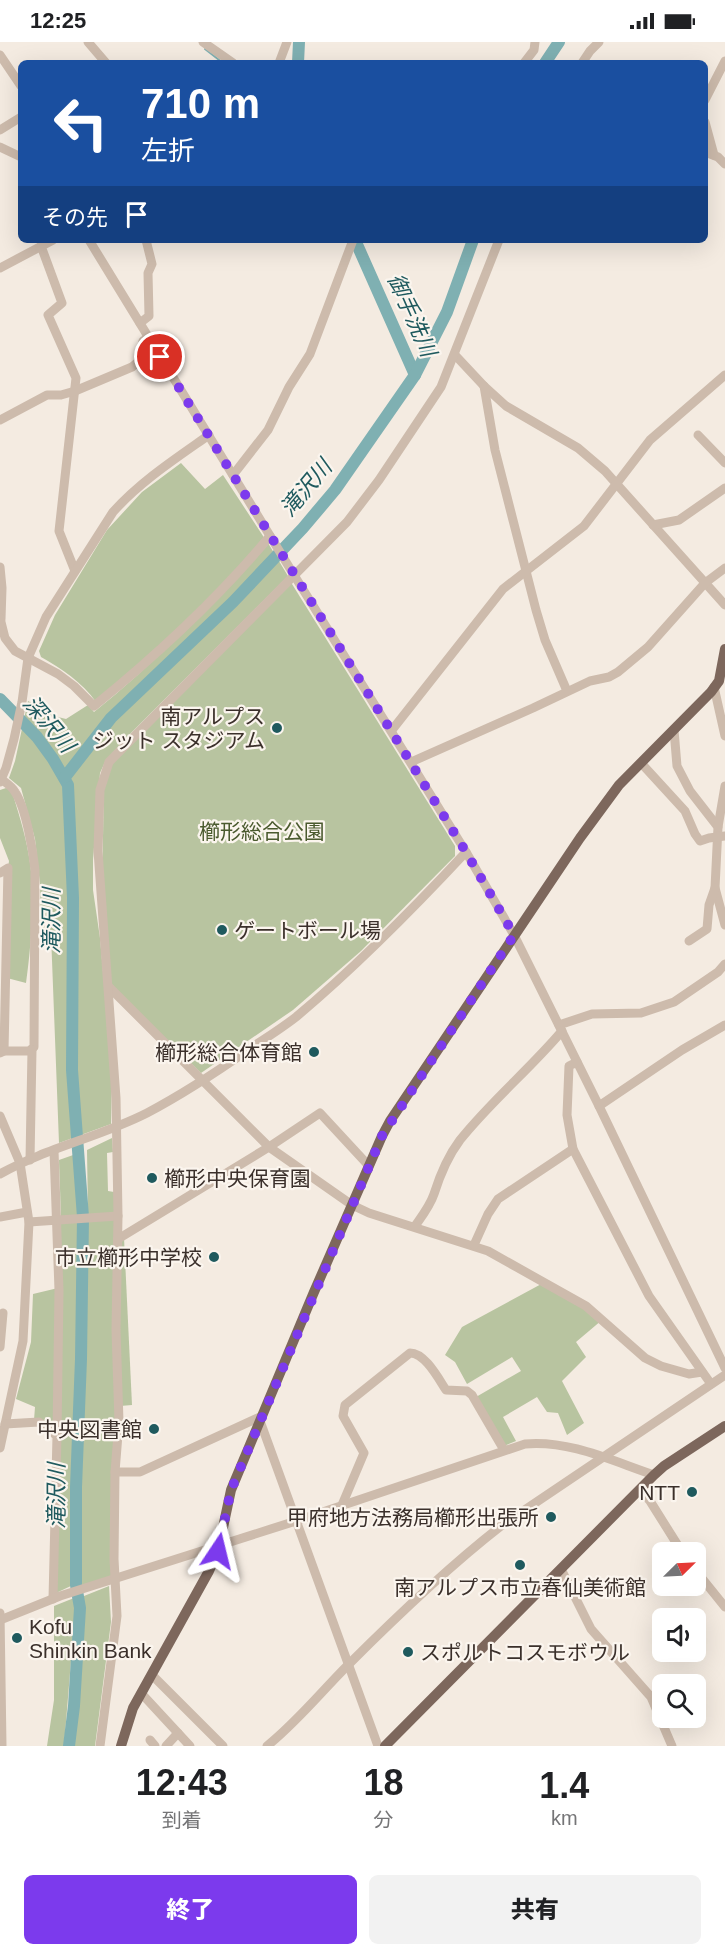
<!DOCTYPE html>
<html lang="ja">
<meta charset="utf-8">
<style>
:root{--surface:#fff;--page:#f2f2f2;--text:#202124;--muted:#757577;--accent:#7c3aed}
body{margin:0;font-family:Arial,"Noto Sans JP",sans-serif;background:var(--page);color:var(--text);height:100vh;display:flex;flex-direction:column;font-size:22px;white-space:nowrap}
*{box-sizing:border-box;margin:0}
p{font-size:20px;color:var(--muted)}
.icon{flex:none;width:33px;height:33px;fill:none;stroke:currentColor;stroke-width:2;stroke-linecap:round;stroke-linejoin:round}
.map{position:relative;height:1704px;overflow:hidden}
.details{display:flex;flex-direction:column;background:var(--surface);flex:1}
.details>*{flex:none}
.banner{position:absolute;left:18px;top:18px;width:690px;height:183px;border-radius:9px;box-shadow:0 6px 24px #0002;background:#1a4fa0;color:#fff;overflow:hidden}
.needle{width:39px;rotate:66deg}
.buttons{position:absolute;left:652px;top:1500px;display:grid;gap:12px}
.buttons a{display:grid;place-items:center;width:54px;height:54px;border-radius:9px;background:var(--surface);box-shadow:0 6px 24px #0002;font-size:30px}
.pin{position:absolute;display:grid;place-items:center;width:51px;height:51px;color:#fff;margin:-26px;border:3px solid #fff;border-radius:50%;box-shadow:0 2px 6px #0007}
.me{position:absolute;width:66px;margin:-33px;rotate:10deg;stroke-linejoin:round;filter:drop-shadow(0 0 4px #0008)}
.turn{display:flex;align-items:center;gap:21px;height:126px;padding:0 24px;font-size:27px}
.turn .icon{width:78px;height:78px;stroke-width:2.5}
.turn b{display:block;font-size:42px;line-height:51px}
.then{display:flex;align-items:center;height:57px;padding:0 24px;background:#0003;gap:12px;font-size:22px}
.eta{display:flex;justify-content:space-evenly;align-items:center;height:102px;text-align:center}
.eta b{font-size:36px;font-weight:800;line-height:42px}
.cta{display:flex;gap:12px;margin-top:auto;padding:12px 24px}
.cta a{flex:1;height:69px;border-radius:9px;background:var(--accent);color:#fff;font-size:24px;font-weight:800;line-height:69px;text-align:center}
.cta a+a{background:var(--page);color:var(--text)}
.status{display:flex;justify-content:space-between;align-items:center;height:42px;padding:0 30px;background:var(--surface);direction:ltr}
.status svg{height:16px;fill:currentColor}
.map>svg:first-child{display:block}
</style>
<div class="status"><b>12:25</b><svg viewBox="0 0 49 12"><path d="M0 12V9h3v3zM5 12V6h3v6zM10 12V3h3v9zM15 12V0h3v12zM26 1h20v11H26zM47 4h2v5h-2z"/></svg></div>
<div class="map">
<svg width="725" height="1704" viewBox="0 0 725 1704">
<rect width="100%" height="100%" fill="#f4ebe1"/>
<g fill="#b8c4a0">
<path d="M181,421L205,447L223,433L265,497L208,557L158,606L96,660C82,640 62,627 41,615L39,609L55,573L107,488L142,450Z"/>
<path d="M268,501L288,534L122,700L105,720L100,731L93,818V848L100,896L112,1031L111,1082L59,1101L51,892L41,891L40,842L35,797L21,746L9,736L15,719L28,659L58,675L66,677L88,663L94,670C157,620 213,559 268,501Z"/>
<path d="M289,541L292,542L455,804V814L361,909L293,968L201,1031L110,942L102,846L104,742L111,723Z"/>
<path d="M6,746L11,748L13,753C20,776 27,798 30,821C35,855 31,907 26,941L7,936L8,826L9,819L0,796V748Z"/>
<path d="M112,1096L113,1110L107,1111L108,1149L114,1150L115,1171L88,1173L87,1108Z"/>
<path d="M76,1112L78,1173L61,1175L59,1118Z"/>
<path d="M118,1174L114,1537L76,1549V1434L83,1190L89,1175Z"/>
<path d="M78,1179L76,1404L72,1405L75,1412L73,1543L56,1551L58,1393L34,1378L35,1365L16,1357L31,1300L33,1252L58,1246L61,1180Z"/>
<path d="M124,1196L132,1363L120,1364V1198Z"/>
<path d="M545,1240L602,1278L576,1300L586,1315L562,1339L584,1381L567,1393L558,1371L547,1370L537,1355L503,1375L516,1399L504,1404L476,1355L521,1329L512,1315L467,1342L455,1320L445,1313L462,1285Z"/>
<path d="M109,1544L111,1580L95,1704H74L81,1630L84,1554Z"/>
<path d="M74,1556V1582L64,1704H47L54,1658V1564Z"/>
</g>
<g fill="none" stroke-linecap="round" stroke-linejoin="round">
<path stroke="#7fb0b2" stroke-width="2" d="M205,7L223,21"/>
<g stroke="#7fb0b2" stroke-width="12">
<path d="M298,21L299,0"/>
<path d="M545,21L559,0"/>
<path d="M355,198L415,333"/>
<path d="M0,657L37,695L53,717L68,743L73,856L72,1028L83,1175L81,1317L76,1445V1543L80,1566L74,1664L69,1704"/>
<path d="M65,735L111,676L233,560L303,486L335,448L415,333L447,270L473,198"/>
</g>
<g stroke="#cdbbac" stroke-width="9">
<path d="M88,0L106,21"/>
<path d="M203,0L233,21"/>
<path d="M0,13L21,44"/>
<path d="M279,21L287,0"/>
<path d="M524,21L534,8L535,0"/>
<path d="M582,21L590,9L599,0"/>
<path d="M705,58L725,19"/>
<path d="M705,80L714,113"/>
<path d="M0,88L21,75"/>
<path d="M0,105L21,115"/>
<path d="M705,110L718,115L725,122"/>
<path d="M89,198L294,533L466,810L514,893L599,1064L725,1326"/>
<path d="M41,204L62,261L48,273L76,336L59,489L75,529"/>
<path d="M0,226L53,198"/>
<path d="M140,281L149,274L148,231L152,222L146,198"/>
<path d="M455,313L484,344L506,364L578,406L605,429L725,563"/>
<path d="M484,344L495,408L536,568L545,598L567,649"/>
<path d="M0,378L47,353H61L75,349L132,325L138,320L143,299L149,295"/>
<path d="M698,393L725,421"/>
<path d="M233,433L268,388L289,345L310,312L353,198"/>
<path d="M653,483L679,478L725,446"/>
<path d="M0,525L2,546L1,577"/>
<path d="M0,576L5,596L15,609L58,632L74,644L94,664C157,613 218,556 270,494"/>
<path d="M714,645L725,694"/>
<path d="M392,688L503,547L584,484L650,398L725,333"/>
<path d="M674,688L677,724L690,749L718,785L715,846L725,883"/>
<path d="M411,720L533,666L590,639L609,635L618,630L648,605L705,541L725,526"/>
<path d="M641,721L685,769L695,792L700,799L709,796L725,794"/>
<path d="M0,740L6,726L14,697L22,660L28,616L46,575L113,470C141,439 175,417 209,393"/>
<path d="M718,785L725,744"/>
<path d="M0,831L8,826L4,1009"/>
<path d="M689,899L707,887L709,863L715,846"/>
<path d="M109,945L269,1105L352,1163L369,1171L488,1209L586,1264L645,1316L661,1324L689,1332L702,1330"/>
<path d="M559,983L592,972L641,971L674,960L718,930L725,922"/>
<path d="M0,1011L4,1009H29L34,1005L35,828C33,809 26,766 15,750C12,744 6,741 1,737"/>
<path d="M577,1020L569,1024L567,1073L573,1107L649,1254L711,1342"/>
<path d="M599,1064L682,1008L725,983"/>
<path d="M0,1074L20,1121L29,1180L23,1299L0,1406"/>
<path d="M54,1109L59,1248L57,1394"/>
<path d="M30,1118L32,1008"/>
<path d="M0,1132C46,1106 100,1095 147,1071C183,1052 218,1029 251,1006C266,996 282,986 296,975C357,924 412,868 466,810"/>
<path d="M0,1175L27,1170"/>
<path d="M29,1180L118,1174"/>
<path d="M415,1184C422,1174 430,1164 434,1152C440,1133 448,1114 460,1098C491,1059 530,1027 562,989"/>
<path d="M118,1197L269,1105L320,1071L369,1124"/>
<path d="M474,1203L488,1172L498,1157L573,1107"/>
<path d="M0,1305L3,1271"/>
<path d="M260,1379L378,1704"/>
<path d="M5,1382L39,1380L57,1394L53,1557"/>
<path d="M115,1430H140L262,1374"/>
<path d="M640,1448L650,1459L682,1510"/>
<path d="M342,1463L364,1411L343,1374L345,1363L410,1311C425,1311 438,1336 446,1348L467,1349L472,1353L504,1408"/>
<path d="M561,1527L591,1587L651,1655L672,1704"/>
<path d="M696,1529L725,1565"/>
<path d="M0,1571L2,1704"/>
<path d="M0,1578L60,1554L296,1479L525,1402C570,1398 612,1419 654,1433"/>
<path d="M152,1633L223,1704"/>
<path d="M141,1651L190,1704"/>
<path d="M150,1698L155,1704"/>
<path d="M100,1704L117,1574L114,1517L115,1430L119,1380L116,1288L118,1174L116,1056L98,809L100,748L109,720L347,480L379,438L441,345L499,198"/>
<path d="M166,1704L178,1691"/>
<path d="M267,1704C297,1680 321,1650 348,1623C397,1574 447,1526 501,1484L725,1333"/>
</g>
<g stroke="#7d675c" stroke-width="10">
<path d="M121,1704L133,1666L209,1529L218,1509L231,1448L314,1250L382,1094L390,1079L580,796L619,743L711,650L719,639L725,607"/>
<path d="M385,1704L654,1433L664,1424L725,1384"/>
</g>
</g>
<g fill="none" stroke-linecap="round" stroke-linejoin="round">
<path stroke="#7c3aed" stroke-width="10" stroke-dasharray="0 18" d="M160,315L466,810L514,893L382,1094L231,1448L218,1509"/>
</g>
<g fill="#1f5a5e" stroke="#fbf5ee" stroke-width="2">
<circle cx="277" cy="686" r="6"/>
<circle cx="222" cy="888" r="6"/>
<circle cx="314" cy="1010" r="6"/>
<circle cx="152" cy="1136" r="6"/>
<circle cx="214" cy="1215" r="6"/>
<circle cx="154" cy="1387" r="6"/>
<circle cx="692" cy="1450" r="6"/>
<circle cx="551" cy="1475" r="6"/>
<circle cx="520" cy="1523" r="6"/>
<circle cx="17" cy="1596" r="6"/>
<circle cx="408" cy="1610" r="6"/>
</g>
<g text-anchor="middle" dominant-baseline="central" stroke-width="4.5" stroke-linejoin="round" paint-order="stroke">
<g font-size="21" fill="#3b302b" stroke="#fbf5ee" text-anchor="end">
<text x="265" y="674">南アルプス<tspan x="265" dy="24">ジット スタジアム</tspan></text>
<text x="234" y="888" text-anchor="start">ゲートボール場</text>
<text x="302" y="1010">櫛形総合体育館</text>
<text x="164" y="1136" text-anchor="start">櫛形中央保育園</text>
<text x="202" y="1215">市立櫛形中学校</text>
<text x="142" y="1387">中央図書館</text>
<text x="680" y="1450">NTT</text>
<text x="539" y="1475">甲府地方法務局櫛形出張所</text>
<text x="520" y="1545" text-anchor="middle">南アルプス市立春仙美術館</text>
<text x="29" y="1584" text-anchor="start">Kofu<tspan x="29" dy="24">Shinkin Bank</tspan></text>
<text x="420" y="1610" text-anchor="start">スポルトコスモボウル</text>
</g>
<g font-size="21" fill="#4a5a2e" stroke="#fbf5ee">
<text x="262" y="789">櫛形総合公園</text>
</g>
<g font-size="22" font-style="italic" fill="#1f5a5e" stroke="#fbf5ee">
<text transform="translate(412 273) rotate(66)">御手洗川</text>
<text transform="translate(306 446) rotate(-50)">滝沢川</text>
<text transform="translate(49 682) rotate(50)">深沢川</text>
<text transform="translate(51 879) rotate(-90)">滝沢川</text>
<text transform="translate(56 1454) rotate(-90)">滝沢川</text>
</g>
</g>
</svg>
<div class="buttons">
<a><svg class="needle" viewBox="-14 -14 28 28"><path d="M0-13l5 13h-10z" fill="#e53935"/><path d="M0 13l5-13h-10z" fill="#757577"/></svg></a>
<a><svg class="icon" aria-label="sound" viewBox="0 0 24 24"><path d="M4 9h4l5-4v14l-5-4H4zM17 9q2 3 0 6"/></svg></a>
<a><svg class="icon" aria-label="search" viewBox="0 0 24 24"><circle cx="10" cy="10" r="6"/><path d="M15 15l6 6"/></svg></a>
</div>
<div class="pin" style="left:160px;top:315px;background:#d93025"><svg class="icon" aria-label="arrive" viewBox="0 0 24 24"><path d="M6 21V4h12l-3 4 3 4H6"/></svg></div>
<svg class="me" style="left:218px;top:1509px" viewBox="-20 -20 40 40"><path d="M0-17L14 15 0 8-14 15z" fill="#7c3aed" stroke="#fff" stroke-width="4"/></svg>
<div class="banner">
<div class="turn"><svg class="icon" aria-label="left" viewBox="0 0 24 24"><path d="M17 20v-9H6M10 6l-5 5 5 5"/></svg><div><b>710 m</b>左折</div></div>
<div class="then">その先<svg class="icon" aria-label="arrive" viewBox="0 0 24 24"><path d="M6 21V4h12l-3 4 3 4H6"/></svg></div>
</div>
</div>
<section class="details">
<div class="eta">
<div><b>12:43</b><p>到着</p></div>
<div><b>18</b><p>分</p></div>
<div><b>1.4</b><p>km</p></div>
</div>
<div class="cta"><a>終了</a><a>共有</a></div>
</section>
